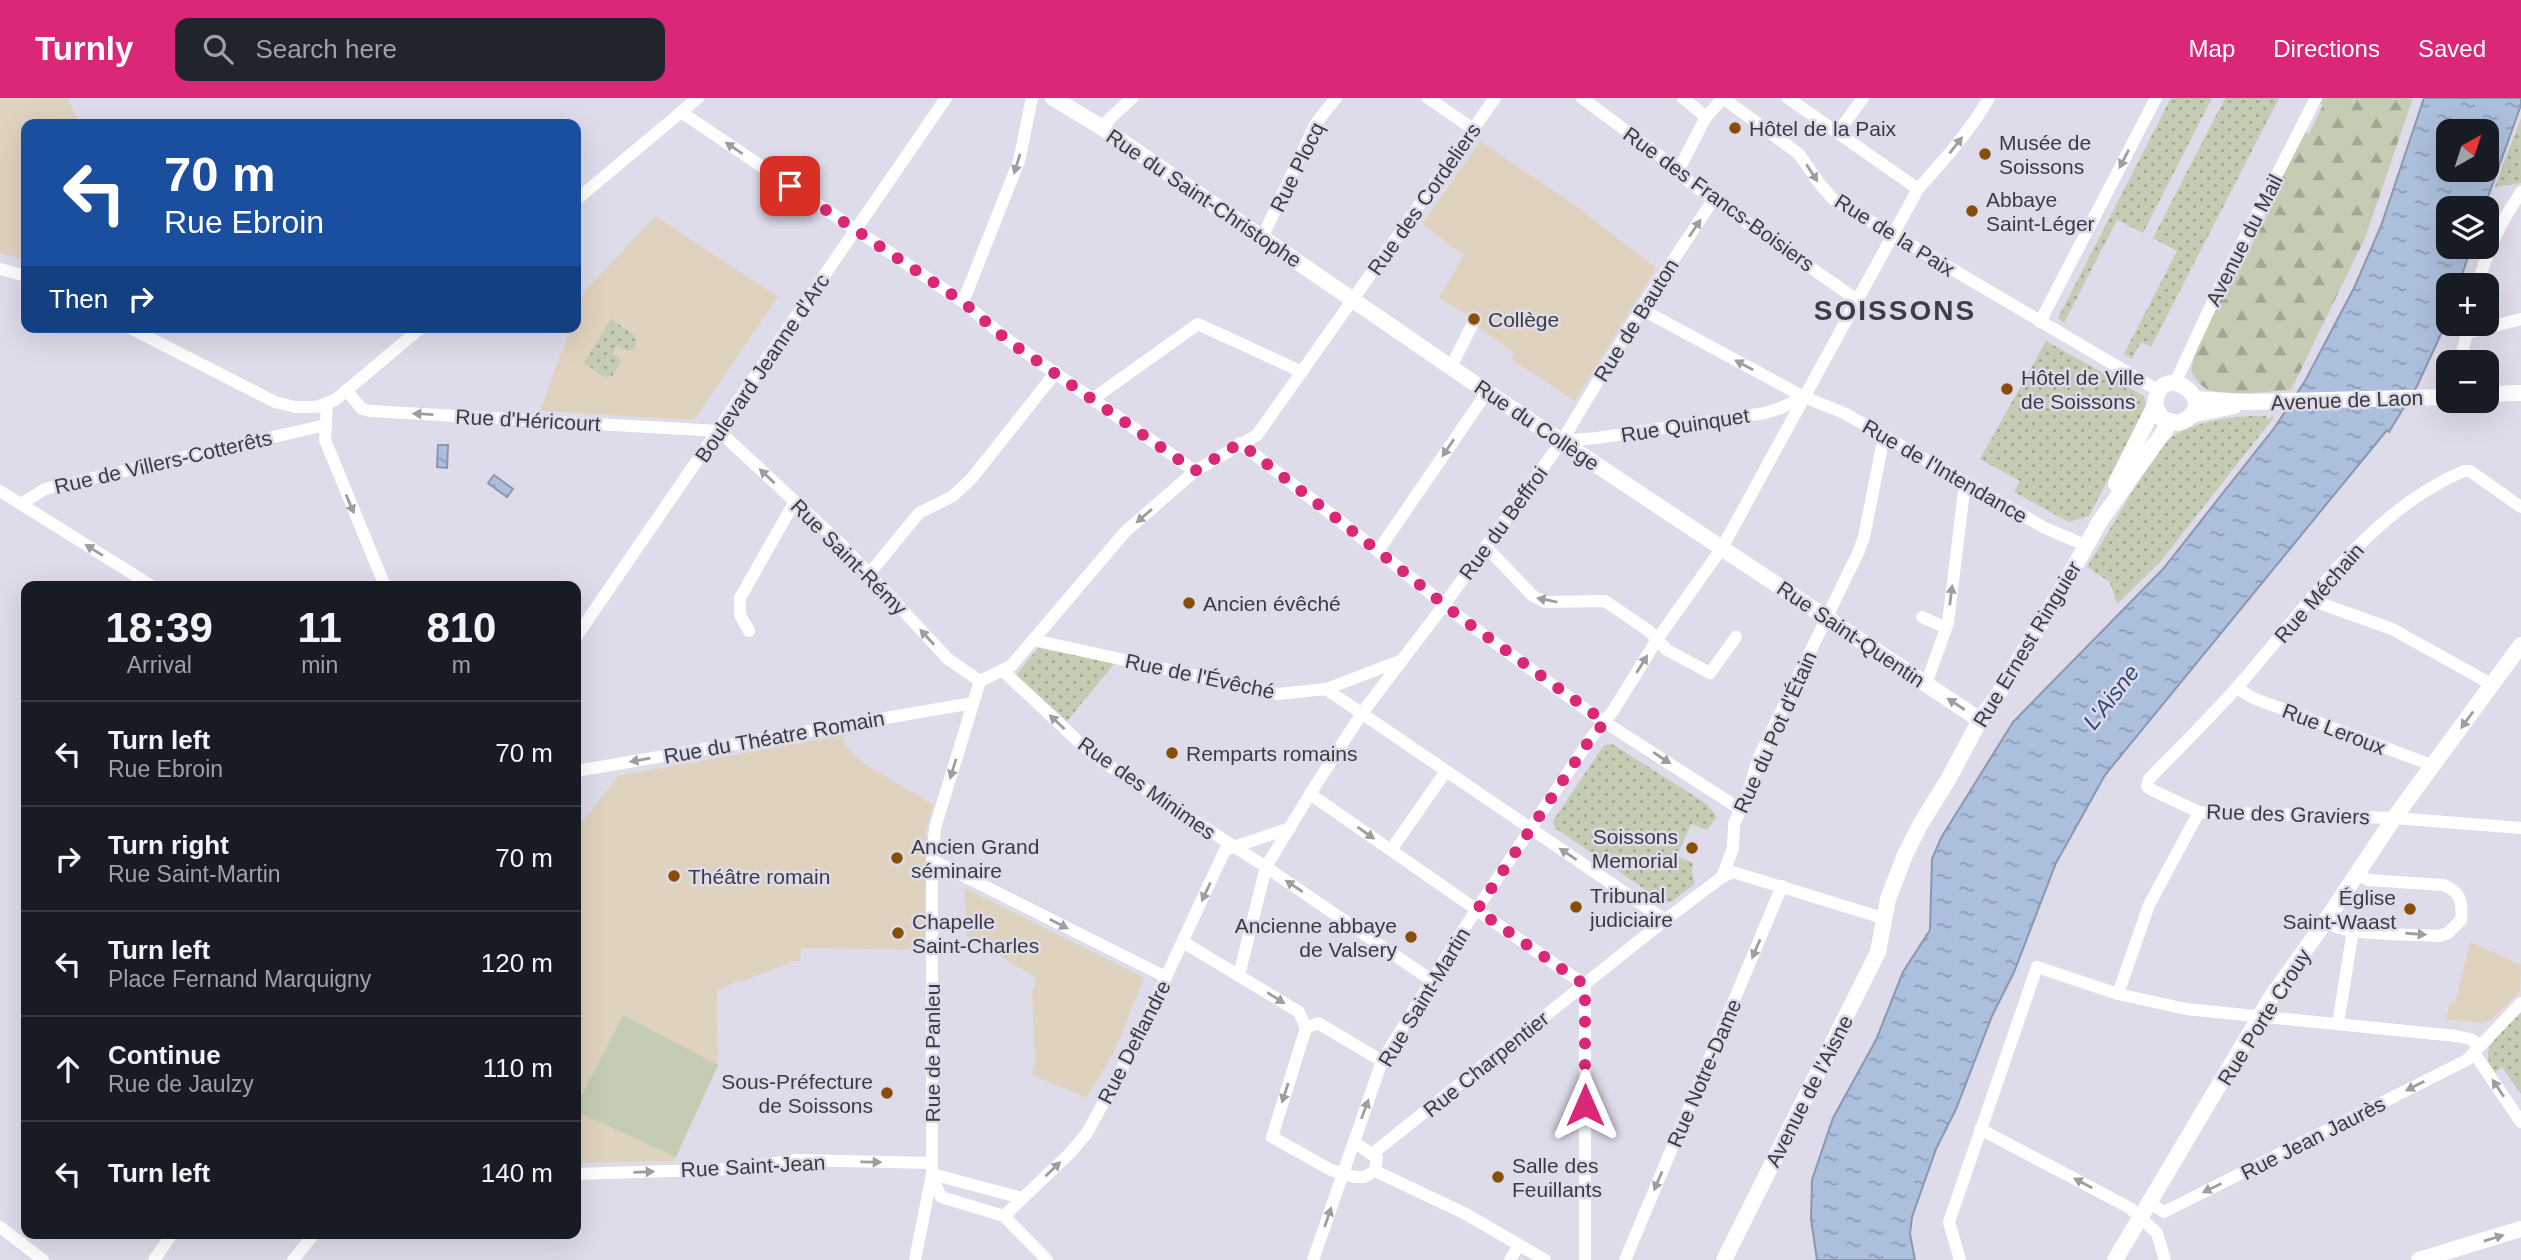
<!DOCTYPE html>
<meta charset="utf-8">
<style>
:root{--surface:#171b24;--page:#20242c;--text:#f1f3f6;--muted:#9ea1a6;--line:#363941;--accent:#db2777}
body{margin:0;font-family:Helvetica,sans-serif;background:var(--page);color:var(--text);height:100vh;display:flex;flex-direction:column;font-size:26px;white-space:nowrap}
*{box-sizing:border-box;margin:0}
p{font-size:23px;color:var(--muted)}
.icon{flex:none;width:38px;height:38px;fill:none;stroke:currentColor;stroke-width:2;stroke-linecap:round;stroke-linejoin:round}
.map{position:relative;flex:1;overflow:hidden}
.drawer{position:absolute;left:21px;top:483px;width:560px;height:658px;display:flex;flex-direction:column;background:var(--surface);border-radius:14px;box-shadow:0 7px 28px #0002}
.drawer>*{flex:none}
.top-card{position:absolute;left:21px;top:21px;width:560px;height:214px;border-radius:14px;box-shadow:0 7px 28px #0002;background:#1a4fa0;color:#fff;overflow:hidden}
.needle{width:46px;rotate:39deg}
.controls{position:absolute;left:2436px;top:21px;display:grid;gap:14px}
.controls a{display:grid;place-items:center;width:63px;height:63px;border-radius:14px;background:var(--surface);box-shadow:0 7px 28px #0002;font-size:35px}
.pin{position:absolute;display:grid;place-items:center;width:60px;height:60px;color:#fff;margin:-30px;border-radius:14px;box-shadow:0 4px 10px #0006}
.me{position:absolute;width:77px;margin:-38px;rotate:0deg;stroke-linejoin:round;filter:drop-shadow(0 0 5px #0008)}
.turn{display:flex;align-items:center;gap:24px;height:147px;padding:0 28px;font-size:32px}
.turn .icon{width:91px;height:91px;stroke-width:2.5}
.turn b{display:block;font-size:49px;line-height:60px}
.then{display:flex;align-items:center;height:66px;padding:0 28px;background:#0003;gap:14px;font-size:26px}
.eta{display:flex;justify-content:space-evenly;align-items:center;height:119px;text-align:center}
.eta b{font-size:42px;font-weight:700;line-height:49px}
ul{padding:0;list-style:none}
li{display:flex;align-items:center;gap:21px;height:105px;padding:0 28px;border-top:2px solid var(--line)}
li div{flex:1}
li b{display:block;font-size:26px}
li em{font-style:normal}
header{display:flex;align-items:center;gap:42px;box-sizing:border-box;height:98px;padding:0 35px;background:var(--accent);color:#fff}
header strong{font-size:33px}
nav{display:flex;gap:38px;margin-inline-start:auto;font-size:24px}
.search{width:490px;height:63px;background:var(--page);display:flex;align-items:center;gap:18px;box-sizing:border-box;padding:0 24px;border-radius:14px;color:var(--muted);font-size:26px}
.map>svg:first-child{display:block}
</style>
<header>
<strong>Turnly</strong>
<div class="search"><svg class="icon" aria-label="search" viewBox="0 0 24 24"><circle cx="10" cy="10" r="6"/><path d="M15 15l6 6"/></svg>Search here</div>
<nav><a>Map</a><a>Directions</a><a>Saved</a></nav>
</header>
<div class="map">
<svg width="2521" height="1162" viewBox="0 0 2521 1162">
<defs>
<pattern id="green-dots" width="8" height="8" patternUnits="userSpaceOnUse" patternTransform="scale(1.75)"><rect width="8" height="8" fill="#c5ccb4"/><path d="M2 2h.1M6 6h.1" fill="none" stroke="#a1a794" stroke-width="1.8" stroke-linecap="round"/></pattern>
<pattern id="forest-firs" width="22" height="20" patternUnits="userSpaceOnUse" patternTransform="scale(1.75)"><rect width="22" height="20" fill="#c5ccb4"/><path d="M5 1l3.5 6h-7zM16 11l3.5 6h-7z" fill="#a1a794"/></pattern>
<pattern id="water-ripples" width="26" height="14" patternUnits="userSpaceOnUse" patternTransform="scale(1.75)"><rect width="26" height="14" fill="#acbfdd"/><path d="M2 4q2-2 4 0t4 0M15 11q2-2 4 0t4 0" fill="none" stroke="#8d9cb5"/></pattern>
</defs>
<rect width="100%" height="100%" fill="#dedcea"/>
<g fill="#dfd3bf">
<path d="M0,0H67L80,26H26V161L0,156Z"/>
<path d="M1480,43L1570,104L1656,170L1575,303L1511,261L1514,255L1476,227L1478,223L1439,200L1464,157L1422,126Z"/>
<path d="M655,118L778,199L697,318L691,322L540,313L571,229H576V218L584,194Z"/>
<path d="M843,637L845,648L866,667L934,707L926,730L925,852L801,850L800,863H791L790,865L743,883L734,884L733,886L717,892L718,967L674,1063L576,1065V732L618,678Z"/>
<path d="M965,790L1144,880L1115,952L1087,1000L1032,977L1035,963L1032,898L1035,879L967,838Z"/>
<path d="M2470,844L2521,867L2520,893L2491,922L2482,925L2446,921L2450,905H2455Z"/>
</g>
<g fill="url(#green-dots)">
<path d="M2171,0H2212L2143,135L2117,122L2064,225L2058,220Z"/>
<path d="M2225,0H2279L2151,249L2141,244L2132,261L2124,256L2177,153L2153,140Z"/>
<path d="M2521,20V85L2495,89Z"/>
<path d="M611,221L634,237L637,245L634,251L628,253L616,249L612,256L620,260L621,264L612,278L604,279L584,265Z"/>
<path d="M2046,243L2144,298L2146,308L2089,418L2069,424L2014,394L2020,383L1980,361Z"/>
<path d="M2251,318H2266L2267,321L2275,318L2160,464L2117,506L2110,484L2087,469L2156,354C2178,326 2218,320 2251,318Z"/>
<path d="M1038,550L1115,565L1067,623L1016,577Z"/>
<path d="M1612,646L1707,706L1717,719L1707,732L1691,726L1677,758L1693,765L1692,774L1695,786L1671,804L1661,802L1555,730L1553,723L1604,647Z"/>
<path d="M2521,915V996L2502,969L2494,975C2476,946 2502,934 2521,915Z"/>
</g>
<path fill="url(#forest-firs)" d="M2323,0H2413L2365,140L2291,292C2270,293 2222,300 2205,290C2198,285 2195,280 2191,273L2196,248L2239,164L2242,165L2267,117L2264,115L2305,34L2309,36L2323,7L2320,5Z"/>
<path fill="#c5ccb4" d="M623,917L718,967L676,1059L576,1013V1009Z"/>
<g fill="url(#water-ripples)" stroke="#8a97ae" stroke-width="2" fill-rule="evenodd">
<path d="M2424,0H2521V7L2484,110H2448V149H2471L2459,187H2448V221L2417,288L2389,334L2387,332L2105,677L2056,765L2014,874L1992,918L1956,1011L1936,1051L1912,1119L1910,1136L1915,1162H1817L1811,1121L1812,1082L1833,1020L1876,942L1903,874L1930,832L1932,761L1941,740L2013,624L2163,471L2275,329L2305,283L2354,190L2381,128ZM2448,33H2487V72H2448Z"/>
<path d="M438,347H448L447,370L437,369Z"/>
<path d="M494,377L513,391L507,399L488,385Z"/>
</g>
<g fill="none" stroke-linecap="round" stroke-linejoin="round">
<g stroke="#fff" stroke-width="12">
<path d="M1428,0L1473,31"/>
<path d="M1582,0L1665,62L1693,87L1857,202"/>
<path d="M1683,0L1706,19"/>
<path d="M1723,0L1799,56L1819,85L1833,101L2159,293"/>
<path d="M1788,0L1918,91"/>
<path d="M681,14L963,204L1008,242L1195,373"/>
<path d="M1101,29L1132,0"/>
<path d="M1838,34L1863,0"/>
<path d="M1678,73L1706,19L1723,0"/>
<path d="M576,102L698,0"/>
<path d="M1262,140L1316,25L1336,0"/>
<path d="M0,171L26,178"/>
<path d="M2478,187C2486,154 2502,122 2521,94"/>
<path d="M963,204L1019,63L1032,0"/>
<path d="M1641,211L1804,299L1844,315L2045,430L2085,447"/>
<path d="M2040,224L2156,0"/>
<path d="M128,229L275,304L295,309H316L335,302L422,229"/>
<path d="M2467,235L2521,221"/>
<path d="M2460,264L2469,226"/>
<path d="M1451,269L1473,225"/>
<path d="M2175,285L2221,186L2316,0"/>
<path d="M346,292L362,311L370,313L719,333L843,448L948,561L980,583"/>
<path d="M1094,300L1198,226L1302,274"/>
<path d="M327,306L325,342L385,488"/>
<path d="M1562,343L1597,340L1765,315L1781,310L1804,299"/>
<path d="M1240,345L1378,453L1457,517L1592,616L1740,711"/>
<path d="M0,393L152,488"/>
<path d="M21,406L45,391L326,327"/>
<path d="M2521,409L2470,373H2464C2366,414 2306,512 2238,588C2210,620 2179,650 2149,681L2147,688L2152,692L2199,714L2394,720L2521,730"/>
<path d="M1486,449L1533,498L1545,504L1605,503L1649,533L1667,552L1710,575L1736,539"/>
<path d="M1378,453L1487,294"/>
<path d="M869,476L919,415L953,398L972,380L1056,274"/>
<path d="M2311,502L2392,531L2493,587"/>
<path d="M1922,519L1946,530"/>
<path d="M749,533L740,517V500L795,403"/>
<path d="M576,539L946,0"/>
<path d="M1034,542L1278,596L1326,591L1400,563"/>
<path d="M1002,572L1094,658L1266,769L1431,882"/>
<path d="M1926,586L1948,525L1965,385"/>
<path d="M2237,590L2253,600L2434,668"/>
<path d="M1326,591L1665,822"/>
<path d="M576,673L973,605"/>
<path d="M1310,696L1585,887"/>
<path d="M1391,752L1446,673"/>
<path d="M932,762L1166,879"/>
<path d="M1722,779L1733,750L1734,726L1749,692L1758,661L1858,455L1864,439L1884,338"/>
<path d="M2325,824C2348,838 2410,836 2439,838L2448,835L2461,822C2463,804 2460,793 2443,787L2368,782L2357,776"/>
<path d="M1183,844L1299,914L1306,930"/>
<path d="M1239,877L1266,769L1310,696L1362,615L1444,507L1562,343L1641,211L1713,102"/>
<path d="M1585,887V1162"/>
<path d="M2118,896L2149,807L2199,714"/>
<path d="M2338,926L2353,832"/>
<path d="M1306,930L1272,1039L1331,1072L1355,1079H1364L1375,1073L1377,1060L1354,1044"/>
<path d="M1306,930L1318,925L1382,963"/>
<path d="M2474,955L2521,1024"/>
<path d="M1980,1031L2130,1110L2157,1135L2165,1162"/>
<path d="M1372,1056L1665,822L1722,779L1733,774L1886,821"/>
<path d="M1375,1073L1464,1115L1545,1162"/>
<path d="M576,1076L734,1071L797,1062L931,1065"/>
<path d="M932,1076L1022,1100"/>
<path d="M932,1078L941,1099L1004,1118L1047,1162"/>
<path d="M2150,1105L2164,1114L2467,962L2521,905"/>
<path d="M1004,1118L1070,1055L1087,1035L1132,952L1225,752L1290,730"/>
<path d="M0,1129L43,1162"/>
<path d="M154,1162L172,1136"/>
<path d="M293,1162L314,1136"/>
<path d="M915,1162L932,1076V762L935,730L980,583L1011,568L1125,434L1195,373L1257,337L1495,0"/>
<path d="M1313,1162L1382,963L1465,829L1591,640L1613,613L1658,540L1722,450L1918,91C1944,62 1970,33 1989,0"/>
<path d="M1510,1162L1519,1147"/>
<path d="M1625,1162L1782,788"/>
<path d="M1960,1162L1949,1124L2037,869L2118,896L2186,911L2456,938L2470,941L2480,947"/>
</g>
<g stroke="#fff" stroke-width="16">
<path d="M1053,0L1101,29L1487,294L1980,622"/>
<path d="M2487,296L2521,295"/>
<path d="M2195,301L2247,304L2448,299"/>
<path d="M2191,317L2234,308"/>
<path d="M2116,386L2155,307C2159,256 2228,308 2178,325L2162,321L2155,307"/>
<path d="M1724,1162L1878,854L1888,801L1905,757L1920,727L1949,680L1980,622L1996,600L2067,482L2100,423L2170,325"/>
<path d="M2115,1162L2272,898L2325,824L2394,720L2521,547"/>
<path d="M2419,1162L2521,1131"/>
</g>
</g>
<defs><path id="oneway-solid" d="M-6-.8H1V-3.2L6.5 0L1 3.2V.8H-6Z" transform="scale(1.75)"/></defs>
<g fill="#9e9da0">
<use href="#oneway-solid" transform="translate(1956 47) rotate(-52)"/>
<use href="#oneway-solid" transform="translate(734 50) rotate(-146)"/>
<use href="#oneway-solid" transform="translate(2124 61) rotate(117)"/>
<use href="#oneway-solid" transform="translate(1017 66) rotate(107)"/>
<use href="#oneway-solid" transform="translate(1812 75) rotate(57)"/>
<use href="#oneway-solid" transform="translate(1695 130) rotate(-56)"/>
<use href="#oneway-solid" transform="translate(1744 267) rotate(-152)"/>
<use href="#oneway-solid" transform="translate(423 316) rotate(-177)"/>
<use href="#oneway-solid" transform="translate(1448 350) rotate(124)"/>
<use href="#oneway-solid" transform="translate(767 378) rotate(-137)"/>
<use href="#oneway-solid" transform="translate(350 406) rotate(67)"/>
<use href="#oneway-solid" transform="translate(1144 418) rotate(139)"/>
<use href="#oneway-solid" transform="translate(94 452) rotate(-148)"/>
<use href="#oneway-solid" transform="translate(1951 497) rotate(-83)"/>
<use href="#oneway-solid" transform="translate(1547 502) rotate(-169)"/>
<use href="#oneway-solid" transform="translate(927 539) rotate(-133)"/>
<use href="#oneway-solid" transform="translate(1642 566) rotate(-58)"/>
<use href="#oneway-solid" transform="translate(1956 606) rotate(-147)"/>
<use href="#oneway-solid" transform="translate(2467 622) rotate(126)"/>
<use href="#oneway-solid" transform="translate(1057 624) rotate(-137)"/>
<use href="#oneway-solid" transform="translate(1662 660) rotate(33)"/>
<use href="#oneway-solid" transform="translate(640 662) rotate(170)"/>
<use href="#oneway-solid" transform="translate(953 671) rotate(107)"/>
<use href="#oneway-solid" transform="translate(1366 735) rotate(35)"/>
<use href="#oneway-solid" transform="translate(1568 756) rotate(-146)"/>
<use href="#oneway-solid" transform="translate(1294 788) rotate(-146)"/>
<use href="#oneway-solid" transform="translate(1206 794) rotate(115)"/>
<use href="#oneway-solid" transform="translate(1059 826) rotate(27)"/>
<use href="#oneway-solid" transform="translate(2416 836) rotate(4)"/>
<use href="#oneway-solid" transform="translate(1756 851) rotate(113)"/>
<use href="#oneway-solid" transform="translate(1276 900) rotate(32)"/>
<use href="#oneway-solid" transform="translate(2415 988) rotate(153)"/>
<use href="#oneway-solid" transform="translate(2498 990) rotate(-124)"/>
<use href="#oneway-solid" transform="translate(1285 995) rotate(108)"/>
<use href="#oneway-solid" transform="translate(1365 1011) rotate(-70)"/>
<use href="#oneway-solid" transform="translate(871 1064) rotate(1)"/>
<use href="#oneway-solid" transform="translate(1053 1071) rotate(-44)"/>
<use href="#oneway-solid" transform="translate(644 1074) rotate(-2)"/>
<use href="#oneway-solid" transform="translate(1658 1083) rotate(113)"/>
<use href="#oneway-solid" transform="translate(2083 1085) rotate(-152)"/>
<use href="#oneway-solid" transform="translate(2212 1090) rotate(154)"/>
<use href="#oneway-solid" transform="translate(1328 1119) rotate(-71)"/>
<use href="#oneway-solid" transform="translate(2494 1140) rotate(-17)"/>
</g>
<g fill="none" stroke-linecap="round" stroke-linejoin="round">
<path stroke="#db2777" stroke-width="12" stroke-dasharray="0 21.6" d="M790,88L963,204L1007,242L1195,373L1240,345L1378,453L1457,517L1605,624L1591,640L1477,812L1585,887V1007"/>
</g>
<g fill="#884d06" stroke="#dedcea" stroke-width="2.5">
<circle cx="1735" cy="30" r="7"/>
<circle cx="1985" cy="56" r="7"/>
<circle cx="1972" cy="113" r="7"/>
<circle cx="1474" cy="221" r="7"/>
<circle cx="2007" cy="291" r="7"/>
<circle cx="1189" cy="505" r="7"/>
<circle cx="1172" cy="655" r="7"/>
<circle cx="1692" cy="750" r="7"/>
<circle cx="897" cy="760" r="7"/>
<circle cx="674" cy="778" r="7"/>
<circle cx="1576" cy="809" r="7"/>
<circle cx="2410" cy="811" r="7"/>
<circle cx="898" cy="835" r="7"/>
<circle cx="1411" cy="839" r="7"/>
<circle cx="887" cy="995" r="7"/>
<circle cx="1498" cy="1079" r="7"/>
</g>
<g text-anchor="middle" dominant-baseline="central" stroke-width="5" stroke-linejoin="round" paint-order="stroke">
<g font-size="21" fill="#3c3b41" stroke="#dedcea" text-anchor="start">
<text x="1749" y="30">Hôtel de la Paix</text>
<text x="1999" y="44">Musée de<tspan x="1999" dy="24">Soissons</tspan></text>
<text x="1986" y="101">Abbaye<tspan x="1986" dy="24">Saint-Léger</tspan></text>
<text x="1488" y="221">Collège</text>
<text x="2021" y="279">Hôtel de Ville<tspan x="2021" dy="24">de Soissons</tspan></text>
<text x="1203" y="505">Ancien évêché</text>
<text x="1186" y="655">Remparts romains</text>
<text x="1678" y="738" text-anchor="end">Soissons<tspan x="1678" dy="24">Memorial</tspan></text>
<text x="911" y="748">Ancien Grand<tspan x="911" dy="24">séminaire</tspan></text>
<text x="688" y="778">Théâtre romain</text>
<text x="1590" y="797">Tribunal<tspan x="1590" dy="24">judiciaire</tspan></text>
<text x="2396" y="799" text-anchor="end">Église<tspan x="2396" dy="24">Saint-Waast</tspan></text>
<text x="912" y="823">Chapelle<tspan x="912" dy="24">Saint-Charles</tspan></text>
<text x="1397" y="827" text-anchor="end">Ancienne abbaye<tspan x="1397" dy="24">de Valsery</tspan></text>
<text x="873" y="983" text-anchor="end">Sous-Préfecture<tspan x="873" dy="24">de Soissons</tspan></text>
<text x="1512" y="1067">Salle des<tspan x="1512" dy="24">Feuillants</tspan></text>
</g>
<g font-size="21" fill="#3c3b41" stroke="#dedcea">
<text transform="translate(1297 69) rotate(-64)">Rue Plocq</text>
<text transform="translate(1204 100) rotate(34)">Rue du Saint-Christophe</text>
<text transform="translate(1424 101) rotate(-55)">Rue des Cordeliers</text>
<text transform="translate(1719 101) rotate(36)">Rue des Francs-Boisiers</text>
<text transform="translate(1895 137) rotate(32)">Rue de la Paix</text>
<text transform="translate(2244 142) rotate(-63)">Avenue du Mail</text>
<text transform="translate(1636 222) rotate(-58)">Rue de Bauton</text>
<text transform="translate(762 270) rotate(-56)">Boulevard Jeanne d'Arc</text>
<text transform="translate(2347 302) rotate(-2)">Avenue de Laon</text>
<text transform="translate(528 322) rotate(3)">Rue d'Héricourt</text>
<text transform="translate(1537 327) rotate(34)">Rue du Collège</text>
<text transform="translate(1685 327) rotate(-9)">Rue Quinquet</text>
<text transform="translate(163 364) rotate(-13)">Rue de Villers-Cotterêts</text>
<text transform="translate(1945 373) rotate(30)">Rue de l'Intendance</text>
<text transform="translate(1503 425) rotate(-54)">Rue du Beffroi</text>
<text transform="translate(849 459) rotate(45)">Rue Saint-Rémy</text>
<text transform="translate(2319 495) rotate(-49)">Rue Méchain</text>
<text transform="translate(1851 536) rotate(34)">Rue Saint-Quentin</text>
<text transform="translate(2027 546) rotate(-59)">Rue Ernest Ringuier</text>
<text transform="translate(1200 578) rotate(12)">Rue de l'Évêché</text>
<text transform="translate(2334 631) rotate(21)">Rue Leroux</text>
<text transform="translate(1775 634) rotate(-66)">Rue du Pot d'Étain</text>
<text transform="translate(774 639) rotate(-10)">Rue du Théatre Romain</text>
<text transform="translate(1147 690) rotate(35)">Rue des Minimes</text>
<text transform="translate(2288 716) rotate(2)">Rue des Graviers</text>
<text transform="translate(1424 899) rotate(-59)">Rue Saint-Martin</text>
<text transform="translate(2264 919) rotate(-58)">Rue Porte Crouy</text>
<text transform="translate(1134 944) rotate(-63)">Rue Deflandre</text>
<text transform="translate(932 955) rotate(-90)">Rue de Panleu</text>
<text transform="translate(1486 966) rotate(-39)">Rue Charpentier</text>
<text transform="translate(1704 975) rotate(-67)">Rue Notre-Dame</text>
<text transform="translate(1809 993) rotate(-63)">Avenue de l'Aisne</text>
<text transform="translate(2313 1040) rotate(-27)">Rue Jean Jaurès</text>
<text transform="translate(753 1068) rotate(-3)">Rue Saint-Jean</text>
</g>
<g font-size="23" font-style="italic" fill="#314b75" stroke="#dedcea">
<text transform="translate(2111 599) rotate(-52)">L'Aisne</text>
</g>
<g font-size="28" font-weight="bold" letter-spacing="2" fill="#3e3c47" stroke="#dedcea">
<text x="1895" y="212">SOISSONS</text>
</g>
</g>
</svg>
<div class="controls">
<a><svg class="needle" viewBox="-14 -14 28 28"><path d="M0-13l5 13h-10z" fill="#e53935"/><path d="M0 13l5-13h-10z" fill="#9ea1a6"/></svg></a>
<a><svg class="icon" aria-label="layers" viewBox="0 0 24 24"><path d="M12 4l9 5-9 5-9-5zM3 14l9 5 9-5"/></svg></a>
<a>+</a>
<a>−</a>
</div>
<div class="pin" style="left:790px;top:88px;background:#d93025"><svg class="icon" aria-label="arrive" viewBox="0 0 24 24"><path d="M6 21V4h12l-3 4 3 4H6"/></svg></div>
<svg class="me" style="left:1585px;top:1007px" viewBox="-20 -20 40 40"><path d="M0-17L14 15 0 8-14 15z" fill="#db2777" stroke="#fff" stroke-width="4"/></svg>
<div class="top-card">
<div class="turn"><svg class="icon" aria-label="left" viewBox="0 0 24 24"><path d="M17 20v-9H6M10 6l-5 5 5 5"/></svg><div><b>70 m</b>Rue Ebroin</div></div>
<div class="then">Then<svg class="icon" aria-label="right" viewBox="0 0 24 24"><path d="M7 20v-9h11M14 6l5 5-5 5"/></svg></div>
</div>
<section class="drawer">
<div class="eta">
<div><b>18:39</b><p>Arrival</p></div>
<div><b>11</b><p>min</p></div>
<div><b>810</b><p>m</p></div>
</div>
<ul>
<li><svg class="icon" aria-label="left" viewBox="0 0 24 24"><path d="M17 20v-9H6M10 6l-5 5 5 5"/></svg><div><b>Turn left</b><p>Rue Ebroin</p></div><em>70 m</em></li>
<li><svg class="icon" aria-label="right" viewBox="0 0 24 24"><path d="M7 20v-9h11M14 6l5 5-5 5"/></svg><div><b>Turn right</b><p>Rue Saint-Martin</p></div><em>70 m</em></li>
<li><svg class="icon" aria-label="left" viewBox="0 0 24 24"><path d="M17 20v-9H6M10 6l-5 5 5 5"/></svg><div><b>Turn left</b><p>Place Fernand Marquigny</p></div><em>120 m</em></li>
<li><svg class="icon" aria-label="ahead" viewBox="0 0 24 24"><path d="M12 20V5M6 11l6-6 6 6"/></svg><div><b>Continue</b><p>Rue de Jaulzy</p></div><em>110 m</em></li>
<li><svg class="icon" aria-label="left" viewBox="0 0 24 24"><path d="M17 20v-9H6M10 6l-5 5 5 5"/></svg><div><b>Turn left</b></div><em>140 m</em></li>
</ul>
</section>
</div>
